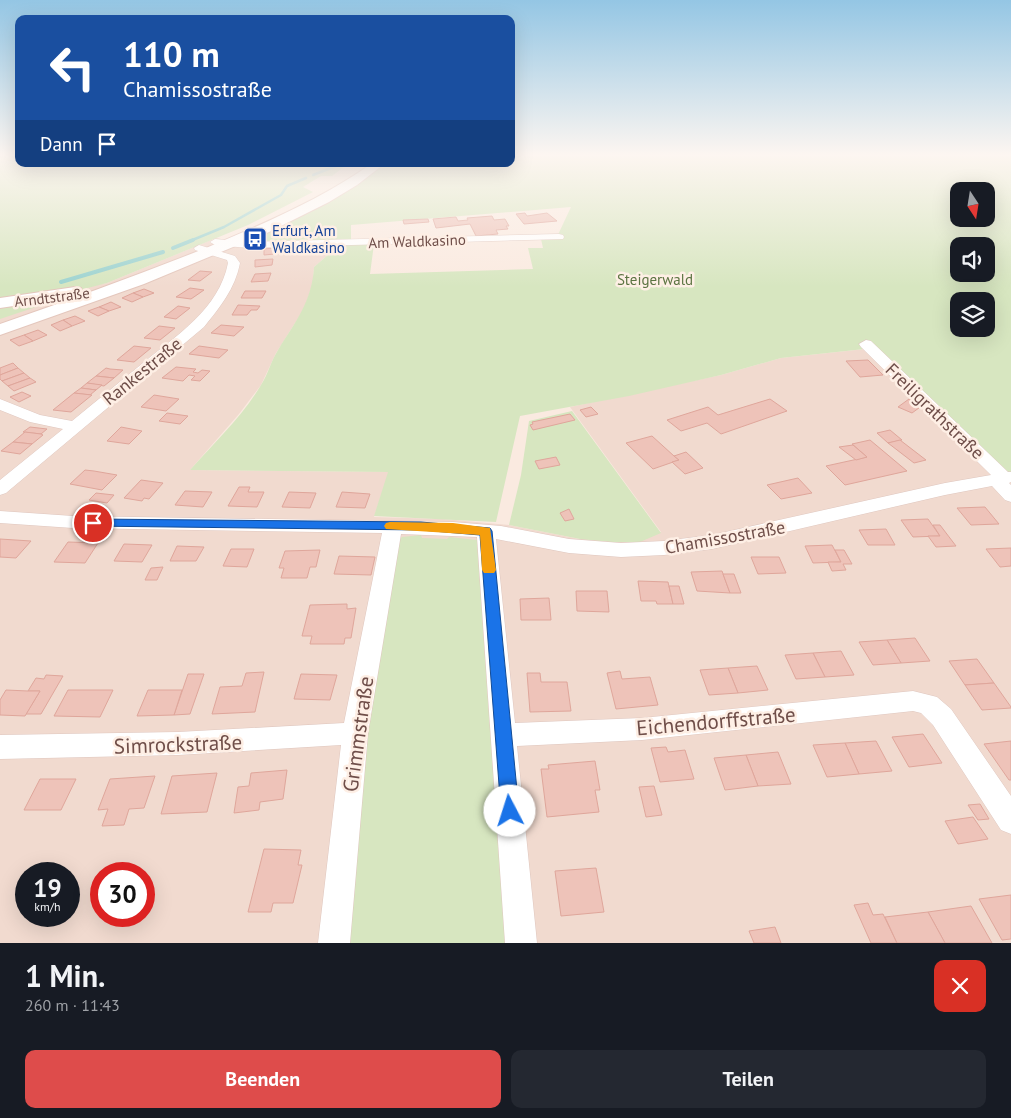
<!DOCTYPE html>
<html lang="de">
<meta charset="utf-8">
<style>
:root{--surface:#171b24;--page:#242831;--text:#f1f3f6;--muted:#9ea1a6;--accent:#de4c4b}
body{margin:0;font-family:"PT Sans",sans-serif;background:var(--page);color:var(--text);height:100vh;display:flex;flex-direction:column;font-size:19px;white-space:nowrap}
*{box-sizing:border-box;margin:0}
p{font-size:16px;color:var(--muted)}
.icon{flex:none;width:28px;height:28px;fill:none;stroke:currentColor;stroke-width:2;stroke-linecap:round;stroke-linejoin:round}
.map{position:relative;height:943px;overflow:hidden}
.drawer{display:flex;flex-direction:column;background:var(--surface);flex:1}
.drawer>*{flex:none}
.top-card{position:absolute;left:15px;top:15px;width:500px;height:152px;border-radius:10px;box-shadow:0 5px 20px #0002;background:#1a4fa0;color:#fff;overflow:hidden}
.needle{width:32px;rotate:168deg}
.fabs{position:absolute;left:950px;top:182px;display:grid;gap:10px}
.fabs a{display:grid;place-items:center;width:45px;height:45px;border-radius:10px;background:var(--surface);box-shadow:0 5px 20px #0002;font-size:25px}
.speed{position:absolute;left:15px;top:862px;display:flex;gap:10px;font-size:25px;font-weight:700;text-align:center}
.speed>*{display:grid;place-content:center;width:65px;height:65px;border-radius:50%;background:var(--surface);box-shadow:0 5px 20px #0002;line-height:1}
.speed small{font-size:12px;font-weight:400}
.speed .limit{border:8px solid #d22;background:#fff;color:#111}
.pin{position:absolute;display:grid;place-items:center;width:42px;height:42px;color:#fff;margin:-21px;border:2px solid #fff;border-radius:50%;box-shadow:0 1px 5px #0007}
.me{position:absolute;width:55px;margin:-28px;rotate:355deg;stroke-linejoin:round;filter:drop-shadow(0 0 4px #0008)}
.turn{display:flex;align-items:center;gap:18px;height:105px;padding:0 25px;font-size:22px}
.turn .icon{width:65px;height:65px;stroke-width:2.5}
.turn b{display:block;font-size:35px;line-height:42px}
.then{display:flex;align-items:center;height:48px;padding:0 25px;background:#0003;gap:10px;font-size:19px}
.round{display:grid;place-items:center;flex:none;width:52px;height:52px;border-radius:10px;background:var(--page)}
.overview{display:flex;align-items:center;justify-content:space-between;height:85px;padding:0 25px}
h1{font-size:30px;font-weight:700;line-height:38px}
.primary-button{display:flex;gap:10px;margin-top:auto;padding:10px 25px}
.primary-button a{flex:1;height:58px;border-radius:10px;background:var(--accent);color:#fff;font-size:20px;font-weight:700;line-height:58px;text-align:center}
.primary-button a+a{background:var(--page);color:var(--text)}
.map>svg:first-child{display:block}
</style>
<div class="map">
<svg width="1011" height="943" viewBox="0 0 1011 943">
<rect width="100%" height="100%" fill="#faeae0"/>
<path fill="#f1dacf" fill-rule="evenodd" d="M216,238L242,243L330,241L329,254L314,267L313,283L304,309L276,353L261,385L239,414L190,470L389,472L374,517L443,519L509,525L580,539L661,532L570,407L721,375L781,358L875,348L1011,472V943H0V301L107,283ZM26,874H69V916H26ZM101,874H144V916H101Z"/>
<g fill="#d7e6c0" fill-rule="evenodd">
<path d="M0,155H19V164H348L332,176H321L303,187L313,192L248,225L107,283L80,290L0,301Z"/>
<path d="M511,155H1011V472L1003,473L874,348L781,358L721,375L629,396L520,416L496,522L374,516L388,472L190,470C214,443 243,416 261,385C268,374 271,361 278,350C295,322 312,302 314,267L329,254L330,245L374,244L370,274L533,269L528,248H543L541,239H556L571,207L351,225V241L242,243L284,224L359,182L384,164H511ZM959,191H986V219H959ZM959,246H986V274H959ZM959,301H986V329H959Z"/>
<path d="M60,299L0,319V307Z"/>
<path d="M572,411L661,533L640,542H612L580,539L509,525L521,475L529,421Z"/>
<path d="M421,535L422,538L447,539L449,537L477,540L491,742L509,943H344L363,734L396,541L402,537Z"/>
</g>
<g fill="none" stroke-linecap="round" stroke-linejoin="round">
<g stroke="#9dd3d0" stroke-width="2.5">
<path d="M313,175L341,164"/>
<path d="M190,241L224,227L281,195L287,186L306,178"/>
</g>
<g stroke="#9dd3d0" stroke-width="4">
<path d="M173,248L193,240"/>
<path d="M61,282L163,252"/>
</g>
</g>
<g fill="#eec3b9" stroke="#dfa69b">
<path d="M525,213L527,216L547,213L557,221L524,224L516,214Z"/>
<path d="M492,216L494,220L505,219L509,226H506L508,229L496,230L498,234L476,236L470,224L436,228L433,219L456,217L458,221L468,220L467,218Z"/>
<path d="M428,219L429,222L404,224L403,220Z"/>
<path d="M285,247V253L264,255V249Z"/>
<path d="M273,259L272,265L255,267V260Z"/>
<path d="M200,271L212,272L200,281L188,280Z"/>
<path d="M271,273L268,281L251,282L255,274Z"/>
<path d="M190,288L204,290L191,299L176,297Z"/>
<path d="M144,289L154,293L143,297L133,293Z"/>
<path d="M245,291H266L262,298H241Z"/>
<path d="M133,293L143,297L132,302L122,298Z"/>
<path d="M111,302L121,307L109,311L99,307Z"/>
<path d="M238,305L260,306L257,310H251L247,315H232Z"/>
<path d="M178,306L190,308L176,319L164,317Z"/>
<path d="M99,307L109,311L98,316L88,311Z"/>
<path d="M75,316L85,321L72,326L63,320Z"/>
<path d="M63,320L72,326L60,331L51,325Z"/>
<path d="M221,325L244,327L234,336L211,333Z"/>
<path d="M159,326L175,328L160,340L144,338Z"/>
<path d="M38,330L47,335L33,341L24,335Z"/>
<path d="M24,335L33,341L19,346L10,340Z"/>
<path d="M134,346L151,348L134,362L117,360Z"/>
<path d="M199,346L228,350L219,358L189,354Z"/>
<path d="M868,360L883,375L860,377L846,361Z"/>
<path d="M13,363L18,368L0,375V368Z"/>
<path d="M176,367L196,369L193,372L198,373L202,370L210,371L200,381L191,380L195,376L189,375L183,381L162,378Z"/>
<path d="M18,368L24,373L2,381L0,379V375Z"/>
<path d="M106,368L110,369L123,370L114,378L96,376Z"/>
<path d="M24,373L30,378L8,386L2,381Z"/>
<path d="M96,376L114,378L104,386L87,383Z"/>
<path d="M30,378L36,382L14,391L8,386Z"/>
<path d="M87,383L102,385L96,390L81,388Z"/>
<path d="M81,388L96,390L90,395L74,393Z"/>
<path d="M22,392L31,396L19,402L10,397Z"/>
<path d="M74,393L92,395L71,412L53,410Z"/>
<path d="M154,395L179,399L166,411L141,407Z"/>
<path d="M770,399L787,411L721,434L707,423L681,431L667,420L708,407L718,415Z"/>
<path d="M909,399L923,405L912,413L898,407Z"/>
<path d="M591,407L598,414L586,417L580,410Z"/>
<path d="M167,413L188,416L180,424L159,421Z"/>
<path d="M570,414L575,420L533,430L530,425L533,424L532,422Z"/>
<path d="M30,427L47,429L41,434L23,432Z"/>
<path d="M121,427L142,431L129,444L107,441Z"/>
<path d="M890,430L902,440L888,443L877,433Z"/>
<path d="M25,432L41,434L43,435L32,444L13,442Z"/>
<path d="M652,436L674,456L679,460L653,469L626,443Z"/>
<path d="M870,440L907,471L845,485L826,466L867,457L852,444Z"/>
<path d="M900,440L926,460L914,463L888,443Z"/>
<path d="M13,442L32,444L20,454L1,451Z"/>
<path d="M853,445L867,457L856,460L839,447Z"/>
<path d="M686,452L703,468L685,474L672,462L679,460L674,456Z"/>
<path d="M556,457L560,465L539,469L535,461Z"/>
<path d="M85,470L94,471L117,475L102,490L70,484Z"/>
<path d="M798,478L812,493L781,499L767,485Z"/>
<path d="M141,480L163,483L149,499L144,498L142,501L124,498Z"/>
<path d="M239,487H250L248,492H264L257,507L228,506Z"/>
<path d="M185,491L212,492L203,507L175,505Z"/>
<path d="M289,492L316,493L310,508L282,507Z"/>
<path d="M342,492L370,494L365,508L336,507Z"/>
<path d="M96,493L114,495L107,503L89,500Z"/>
<path d="M985,507L999,524L971,525L957,508Z"/>
<path d="M569,509L574,519L565,521L560,513Z"/>
<path d="M928,519L940,536L913,537L901,520Z"/>
<path d="M933,525H940L956,546L936,547L928,536H940Z"/>
<path d="M886,529L895,545H868L859,530Z"/>
<path d="M0,539L31,541L16,558L0,557Z"/>
<path d="M68,542L98,543L85,563L54,562Z"/>
<path d="M124,544L152,545L142,562L114,561Z"/>
<path d="M832,545L841,562L813,563L805,546Z"/>
<path d="M177,546L204,547L196,561H170Z"/>
<path d="M1011,548V566L1000,567L986,549Z"/>
<path d="M231,549H254L247,567L223,566Z"/>
<path d="M320,550L316,567H310L307,578H281L284,568H279L285,551Z"/>
<path d="M835,550H844L852,564H843L846,570L832,571L828,562H841Z"/>
<path d="M339,556L375,557L371,575L334,574Z"/>
<path d="M751,557H779L786,573L758,574Z"/>
<path d="M163,567L157,580H145L151,568Z"/>
<path d="M722,571L730,593L697,591L691,572Z"/>
<path d="M723,574H734L741,593H730Z"/>
<path d="M638,581L668,582L673,604H657L656,601H641Z"/>
<path d="M669,586H679L684,604H673Z"/>
<path d="M576,591H607L609,612L577,611Z"/>
<path d="M549,598L551,620H521L520,599Z"/>
<path d="M347,604V609L356,608L351,638H345L344,644H310L312,636H302L310,605Z"/>
<path d="M915,638L930,661L901,663L887,640Z"/>
<path d="M887,640L901,663L873,665L859,642Z"/>
<path d="M841,651L854,675L825,677L813,653Z"/>
<path d="M813,653L825,677L796,679L785,655Z"/>
<path d="M977,659L994,683L965,685L949,661Z"/>
<path d="M757,666L768,690L738,693L728,668Z"/>
<path d="M728,668L738,693L709,695L700,670Z"/>
<path d="M620,671L622,679L650,677L658,705L616,709L607,673Z"/>
<path d="M264,672L255,712L212,714L220,687L242,686L246,673Z"/>
<path d="M527,673H540L541,682H567L571,711L530,712Z"/>
<path d="M188,674H204L190,714L174,715Z"/>
<path d="M301,674L337,675L330,700L294,699Z"/>
<path d="M46,675L63,676L41,714H26L40,691H28L36,678L44,679Z"/>
<path d="M994,683L1011,707V708L982,710L965,685Z"/>
<path d="M6,690L28,691H40L25,716L0,715V700Z"/>
<path d="M68,690H113L100,717L54,716Z"/>
<path d="M148,690H182L174,715L137,716Z"/>
<path d="M923,734L942,763L909,767L892,737Z"/>
<path d="M876,741L892,771L859,774L845,743Z"/>
<path d="M1011,741V780H1009L984,744Z"/>
<path d="M845,743L859,774L827,777L813,745Z"/>
<path d="M666,747L668,752L685,750L694,779L660,782L651,748Z"/>
<path d="M778,752L791,784L758,786L746,755Z"/>
<path d="M746,755L758,786L725,790L714,758Z"/>
<path d="M595,761L600,790H595L599,812L547,817L541,769H549L548,765Z"/>
<path d="M287,770L283,799L260,802L259,810L234,813L238,787L249,786L251,773Z"/>
<path d="M217,773L207,812L161,814L172,776Z"/>
<path d="M155,776L144,808L129,809L124,825L102,826L108,809L98,810L110,779Z"/>
<path d="M40,779H76L61,810H24Z"/>
<path d="M654,786L662,815L646,817L639,787Z"/>
<path d="M980,804L989,819L978,820L968,805Z"/>
<path d="M973,817L988,839L958,844L945,821Z"/>
<path d="M264,849L301,850L298,865H302L293,903H273L271,912H248Z"/>
<path d="M596,868L604,912L561,916L555,871Z"/>
<path d="M1011,895V939L1002,940L979,899Z"/>
<path d="M868,903L873,915L883,914L897,943H871L854,905Z"/>
<path d="M971,906L992,943H945L928,912Z"/>
<path d="M928,912L945,943H897L885,917Z"/>
<path d="M775,927L781,943H754L749,931Z"/>
</g>
<g fill="none" stroke-linecap="round" stroke-linejoin="round">
<g stroke="#dfc7bf" stroke-width="1">
<g id="street">
<path d="M559,234L563,235L564,237L563,239L249,248L215,245L210,242L215,239L249,242Z"/>
<path d="M199,245L235,256L240,263C235,289 220,307 204,327L6,493L0,495V480L63,429L30,422L0,410V399L40,415L72,421C96,401 120,382 143,363C177,335 219,309 228,263L227,260L195,250L194,248Z"/>
<path d="M866,340L871,341L1008,472H1011V482L1009,483L1011,485V502L1005,500L992,486L945,495L712,549L664,555L621,557L569,553L496,539L515,723L642,718L913,691L937,697L951,709L1011,796V834L1001,830L933,725L921,713L913,711L642,740L517,746L537,943H505L477,537L401,534L368,733L350,943H318L341,745L178,755L0,759V735L178,732L344,723L382,533L73,528L0,523V511L73,516L453,522L501,526L569,539L621,543L664,541L712,535L945,483L991,475L861,347L859,344Z"/>
</g>
</g>
<g stroke="#e4c7bd" stroke-width="2">
<g id="secondary">
<path d="M371,164H384L357,185L329,202L269,232L144,284L0,335V324C69,300 138,275 206,248C263,224 320,200 371,164Z"/>
<path d="M75,287L81,288L83,292L81,296L0,308V298Z"/>
</g>
</g>
<use href="#street" fill="#fff" fill-rule="evenodd"/>
<use href="#secondary" fill="#fff" fill-rule="evenodd"/>
</g>
<linearGradient id="sky" x2="0" y2="1"><stop stop-color="#94c6e4"/><stop offset="0.54" stop-color="#fdf6f1"/><stop offset="1" stop-color="#fdf6f1" stop-opacity="0"/></linearGradient>
<rect width="1011" height="287" fill="url(#sky)"/>
<path fill="#1a73e8" stroke="#114b97" d="M93,519L421,522L490,528L492,531L519,811L516,817L510,819L504,817L501,811L480,535L421,530L89,526L87,523L89,520Z"/>
<path fill="#f59e0b" d="M390,522L453,523L490,528L496,570L494,573H484L482,570L480,535L386,529L384,526L386,523Z"/>
<defs>
<g id="bus-square" transform="scale(1.25)"><rect x="-9" y="-9" width="18" height="18" rx="4" fill="#1a4fb4" stroke="#feefe5"/><path d="M-5-6H5V4H4V6H2V4H-2V6H-4V4H-5ZM-3.5-4V0h7V-4ZM-3.5 1.2v1.5H-2V1.2ZM2 1.2v1.5H3.5V1.2Z" fill="#fff"/></g>
</defs>
<g fill-rule="evenodd">
<use href="#bus-square" x="255" y="239"/>
</g>
<g text-anchor="middle" dominant-baseline="central" stroke-width="5" stroke-linejoin="round" paint-order="stroke">
<g font-size="15" fill="#164399" stroke="#feefe5" text-anchor="start">
<text x="272" y="230">Erfurt, Am<tspan x="272" dy="17">Waldkasino</tspan></text>
</g>
<g font-size="15" fill="#6f4e49" stroke="#feefe5">
<text transform="translate(417 241) rotate(-2)">Am Waldkasino</text>
<text transform="translate(52 297) rotate(-7)">Arndtstraße</text>
</g>
<g font-size="15" fill="#5c7442" stroke="#feefe5">
<text x="655" y="279">Steigerwald</text>
</g>
<g font-size="18" fill="#6f4e49" stroke="#feefe5">
<text transform="translate(142 371) rotate(-39)">Rankestraße</text>
<text transform="translate(935 411) rotate(44)">Freiligrathstraße</text>
<text transform="translate(725 537) rotate(-10)">Chamissostraße</text>
</g>
<g font-size="21" fill="#6f4e49" stroke="#feefe5">
<text transform="translate(716 721) rotate(-5)">Eichendorffstraße</text>
<text transform="translate(358 734) rotate(-82)">Grimmstraße</text>
<text transform="translate(178 744) rotate(-2)">Simrockstraße</text>
</g>
</g>
</svg>
<div class="fabs">
<a><svg class="needle" viewBox="-14 -14 28 28"><path d="M0-13l5 13h-10z" fill="#e53935"/><path d="M0 13l5-13h-10z" fill="#9ea1a6"/></svg></a>
<a><svg class="icon" aria-label="sound" viewBox="0 0 24 24"><path d="M4 9h4l5-4v14l-5-4H4zM17 9q2 3 0 6"/></svg></a>
<a><svg class="icon" aria-label="layers" viewBox="0 0 24 24"><path d="M12 4l9 5-9 5-9-5zM3 14l9 5 9-5"/></svg></a>
</div>
<div class="speed"><div>19<small>km/h</small></div><div class="limit">30</div></div>
<div class="pin" style="left:93px;top:523px;background:#d93025"><svg class="icon" aria-label="arrive" viewBox="0 0 24 24"><path d="M6 21V4h12l-3 4 3 4H6"/></svg></div>
<svg class="me" style="left:510px;top:811px" viewBox="-20 -20 40 40"><circle r="19" fill="#fff"/><path d="M0-13L10 11 0 6-10 11z" fill="#1a73e8"/></svg>
<div class="top-card">
<div class="turn"><svg class="icon" aria-label="left" viewBox="0 0 24 24"><path d="M17 20v-9H6M10 6l-5 5 5 5"/></svg><div><b>110 m</b>Chamissostraße</div></div>
<div class="then">Dann<svg class="icon" aria-label="arrive" viewBox="0 0 24 24"><path d="M6 21V4h12l-3 4 3 4H6"/></svg></div>
</div>
</div>
<section class="drawer">
<div class="overview"><div><h1>1 Min.</h1><p>260 m · 11:43</p></div><a class="round" style="background:#d93025;color:#fff"><svg class="icon" aria-label="close" viewBox="0 0 24 24"><path d="M6 6l12 12M18 6L6 18"/></svg></a></div>
<div class="primary-button"><a>Beenden</a><a>Teilen</a></div>
</section>
